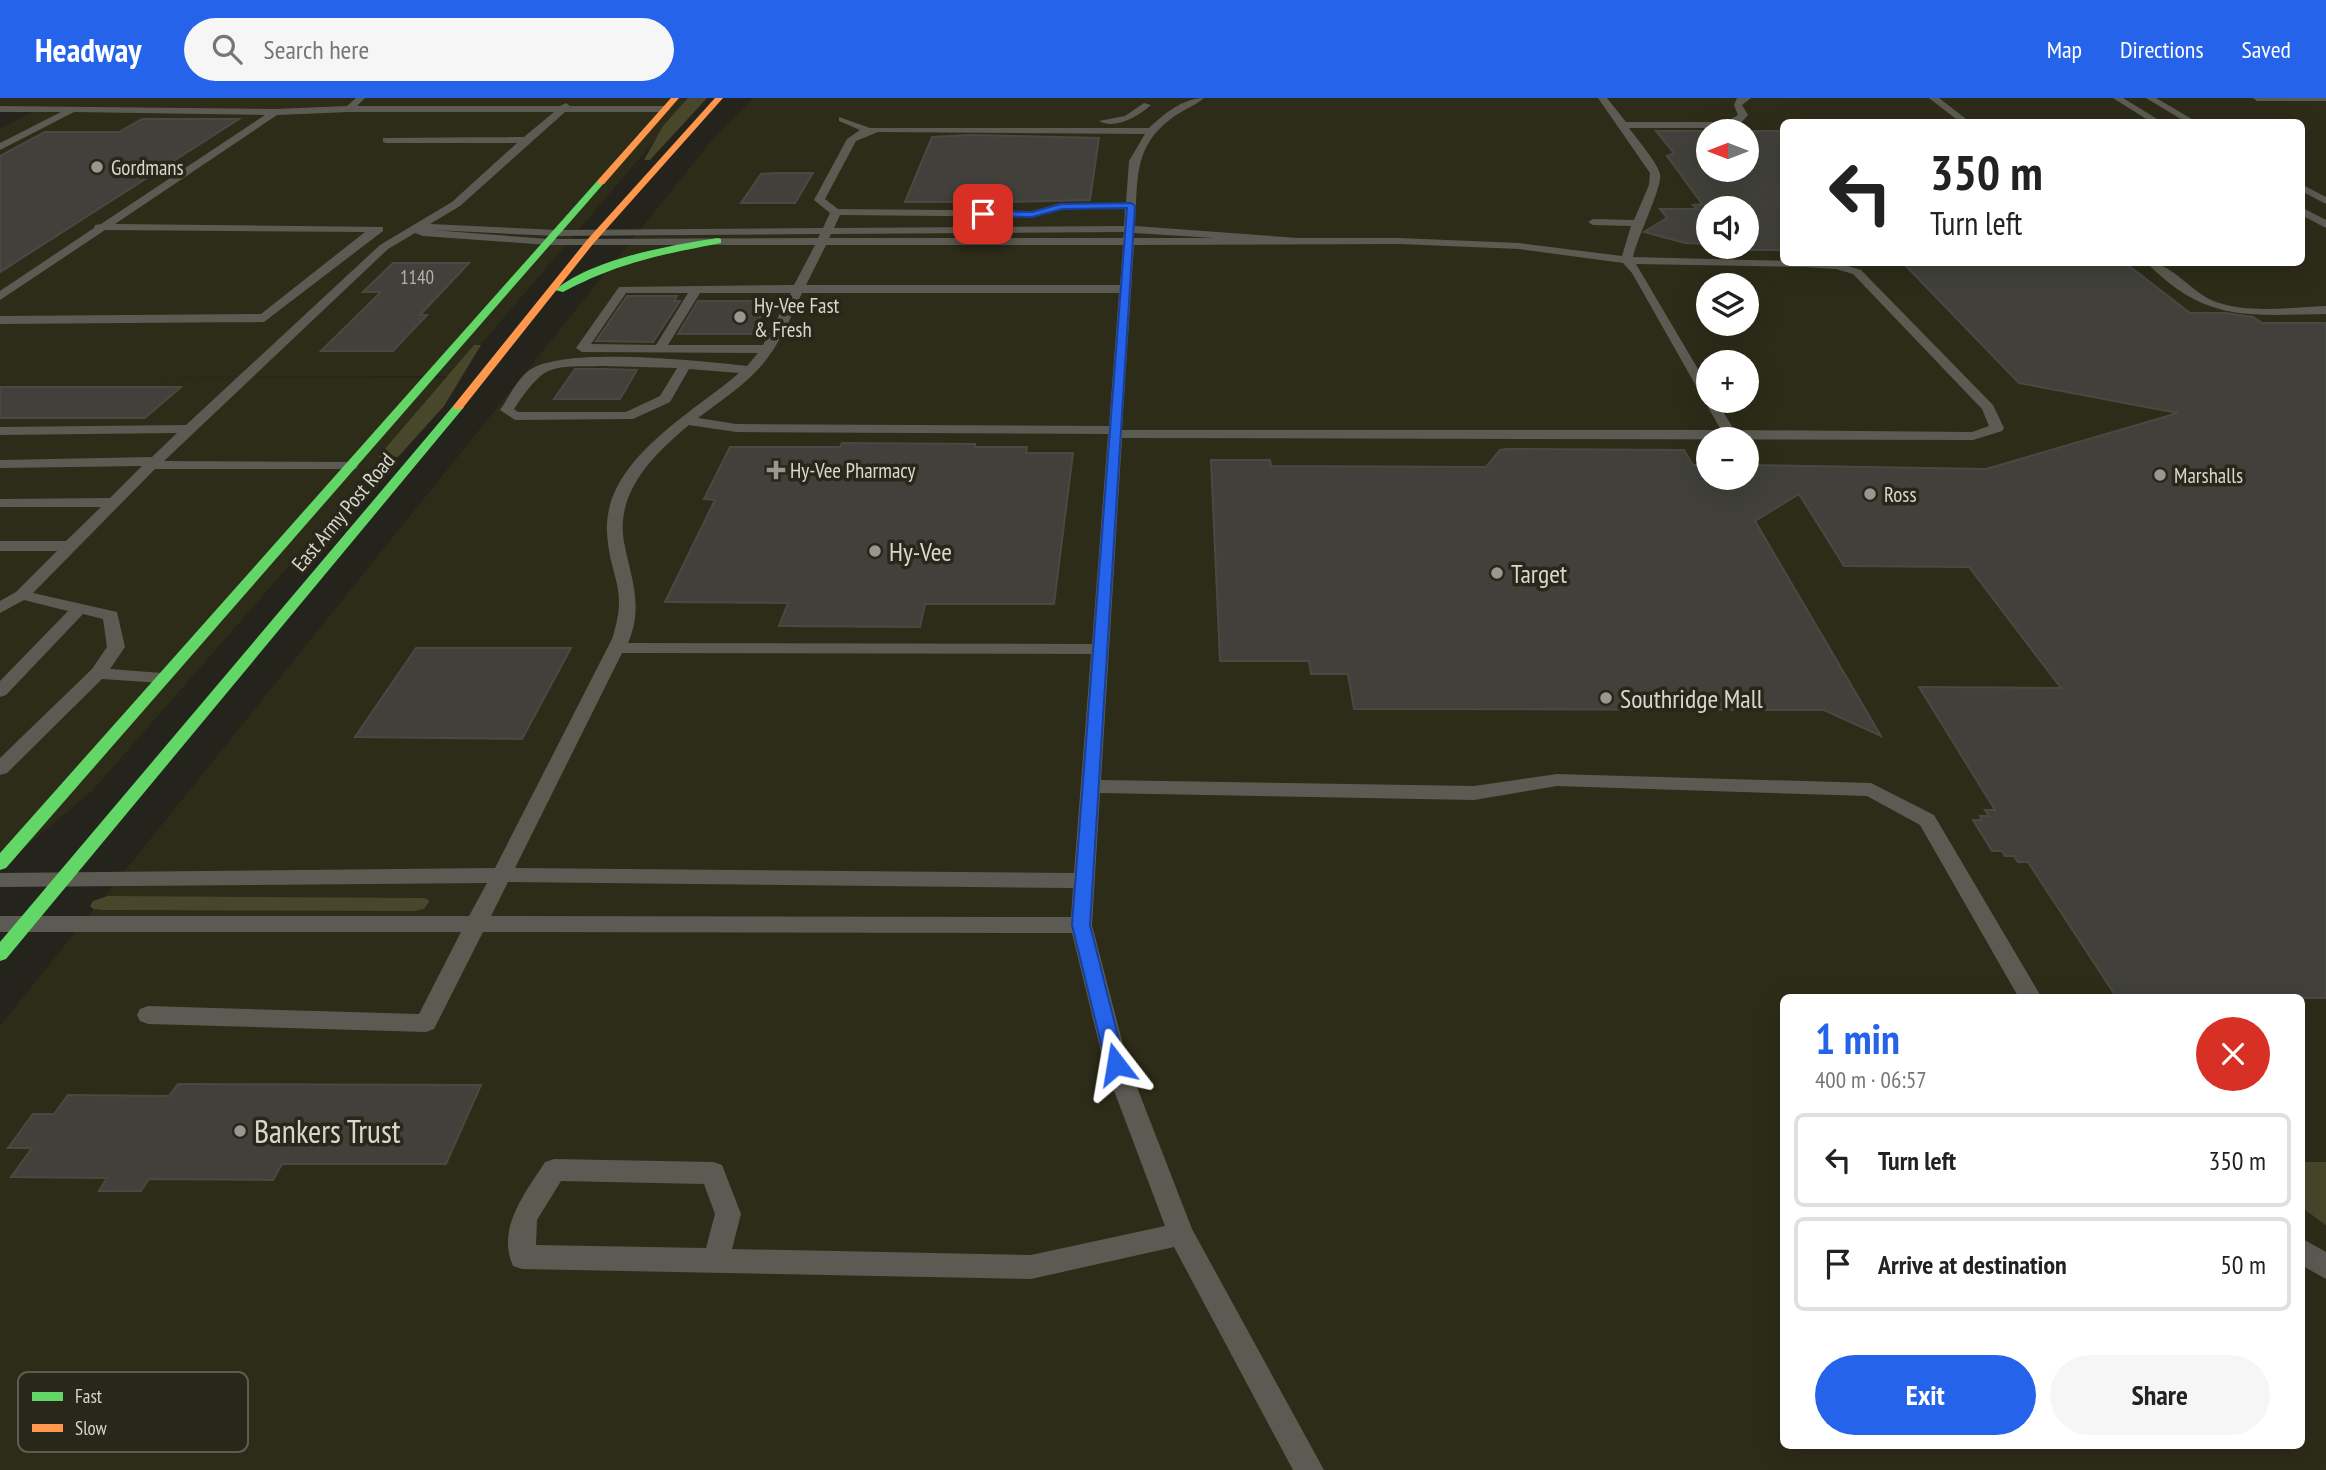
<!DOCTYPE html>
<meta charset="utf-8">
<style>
:root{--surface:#fff;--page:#f6f6f6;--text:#222;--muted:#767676;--line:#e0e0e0;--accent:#2563eb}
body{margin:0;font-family:"PT Sans Narrow",sans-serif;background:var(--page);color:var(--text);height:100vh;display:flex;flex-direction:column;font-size:26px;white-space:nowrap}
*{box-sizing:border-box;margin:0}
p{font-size:23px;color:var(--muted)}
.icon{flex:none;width:38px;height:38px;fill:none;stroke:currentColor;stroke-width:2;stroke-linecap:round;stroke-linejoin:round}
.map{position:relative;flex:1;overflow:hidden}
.details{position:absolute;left:1780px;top:896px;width:525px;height:455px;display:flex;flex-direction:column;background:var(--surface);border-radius:10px;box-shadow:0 7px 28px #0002}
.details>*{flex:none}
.guide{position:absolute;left:1780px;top:21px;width:525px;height:147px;border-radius:10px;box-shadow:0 7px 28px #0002;background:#fff;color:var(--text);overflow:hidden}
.needle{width:46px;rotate:270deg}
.tools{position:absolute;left:1696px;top:21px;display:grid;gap:14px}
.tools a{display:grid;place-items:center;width:63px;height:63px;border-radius:50%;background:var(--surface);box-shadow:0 7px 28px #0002;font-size:35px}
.pin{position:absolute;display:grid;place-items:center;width:60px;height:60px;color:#fff;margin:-30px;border-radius:14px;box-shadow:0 4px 10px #0006}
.me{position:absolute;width:77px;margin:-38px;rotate:346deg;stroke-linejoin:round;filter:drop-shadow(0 0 5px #0008)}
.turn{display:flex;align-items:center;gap:24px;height:147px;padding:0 35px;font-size:32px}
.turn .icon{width:91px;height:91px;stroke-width:2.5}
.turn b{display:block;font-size:49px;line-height:60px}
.round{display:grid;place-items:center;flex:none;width:74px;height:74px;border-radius:37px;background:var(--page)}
.head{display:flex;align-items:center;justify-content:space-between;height:119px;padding:0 35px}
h1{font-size:42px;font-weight:600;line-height:52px;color:var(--accent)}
.primary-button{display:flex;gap:14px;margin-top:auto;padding:14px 35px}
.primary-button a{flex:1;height:80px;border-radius:42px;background:var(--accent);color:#fff;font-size:28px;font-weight:600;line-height:80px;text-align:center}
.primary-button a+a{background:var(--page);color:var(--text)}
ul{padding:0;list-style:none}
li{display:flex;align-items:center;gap:21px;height:94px;margin:0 14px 10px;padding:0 21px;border:4px solid var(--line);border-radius:10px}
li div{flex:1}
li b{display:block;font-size:26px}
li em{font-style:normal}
header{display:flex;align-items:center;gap:42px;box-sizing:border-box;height:98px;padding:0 35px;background:var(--accent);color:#fff}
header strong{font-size:33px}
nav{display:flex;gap:38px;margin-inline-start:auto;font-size:24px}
.search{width:490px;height:63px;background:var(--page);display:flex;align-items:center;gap:18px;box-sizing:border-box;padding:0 24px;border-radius:38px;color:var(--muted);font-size:26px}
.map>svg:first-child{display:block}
</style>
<header>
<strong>Headway</strong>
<div class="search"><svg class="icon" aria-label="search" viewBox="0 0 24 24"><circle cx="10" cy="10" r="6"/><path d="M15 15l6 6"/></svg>Search here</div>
<nav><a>Map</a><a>Directions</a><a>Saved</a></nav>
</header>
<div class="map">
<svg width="2326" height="1372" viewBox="0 0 2326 1372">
<rect width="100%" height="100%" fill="#24241c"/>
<g fill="#2d2c19" fill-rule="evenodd">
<path d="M0,0H691L454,278L141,279L453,280L93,692L0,770V31L40,10L0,9Z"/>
<path d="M753,0H2326V1372H0V928L713,41ZM1783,24H2301V164H1783ZM1708,33H1746V72H1708ZM1708,110H1746V149H1708ZM1708,187H1746V226H1708ZM1708,264H1746V303H1708ZM1708,341H1746V380H1708ZM1783,900H2301V1348H1783Z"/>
</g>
<g fill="#48472c">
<path d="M688,0H707L650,62H644L663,28Z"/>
<path d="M474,247H481L444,308L398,359H378Z"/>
<path d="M108,798L422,800L428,801L429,804L424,811L415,813L103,812L93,811L90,808L93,803Z"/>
<path d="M2301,1064H2326V1127L2301,1109Z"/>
</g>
<g fill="#41403a" stroke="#494943" stroke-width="2" fill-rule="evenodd">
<path d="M142,21H239L0,174V58L45,34H119Z"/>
<path d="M1656,33H1783V152H1725L1724,149H1746V110H1708V146L1685,145L1644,134L1667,120L1660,111H1697L1693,107L1702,106L1667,58L1674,55ZM1708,33H1746V72H1708Z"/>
<path d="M970,37L1099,40L1090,102L1005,104L1003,110H963L965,104H905L932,39Z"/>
<path d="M776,75H813L795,105H741L761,76Z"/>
<path d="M1902,164H2124L2190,215H2225L2253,219L2262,225H2326V900H2117L2028,764H2018L2014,758H2005L2002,753H1992L1973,722H1982L1980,718H1989L1985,712H1995L1919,589L2061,590L1969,469L1844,468L1799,396L1755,423L1881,638L1824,612L1354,611L1348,576H1311L1309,563H1220L1211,362H1270L1271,368L1486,369L1500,352L1507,351L1684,352L1693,367H1708V380H1746V367L1986,371L2178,315L2019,285Z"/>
<path d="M393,165H469L420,217H427L393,253H321L381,194H363Z"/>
<path d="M627,198H677L674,203H680L653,244L596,243Z"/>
<path d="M698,203H768L752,236H678Z"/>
<path d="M575,271H604L637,272L620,301H554Z"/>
<path d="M0,289H181L145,320H0Z"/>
<path d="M842,345L975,346V349H1027L1026,355H1073L1054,506H925L920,529L779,528L788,505L665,504L715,402L704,401L730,349H840Z"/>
<path d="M416,550H571L522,641L355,639Z"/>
<path d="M178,986L481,987L446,1066H282L273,1082L149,1081L141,1093H99L107,1080L11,1079L32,1050H8L33,1016H54L68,997L169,998Z"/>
</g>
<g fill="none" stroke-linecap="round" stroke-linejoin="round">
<g fill="#5b5b53" fill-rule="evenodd">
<path d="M356,0H365L357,8H560L566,5L570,8H666L670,11L666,14H565L460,108L430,126L557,132L823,130L830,115L814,102L847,41L860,32L839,23V19L870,30H1149C1164,16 1183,0 1204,0C1195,8 1182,12 1172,20C1132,49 1138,84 1135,128L1298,140H1399L1519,145L1622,158L1631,128L1593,127L1588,124L1593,121L1634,122L1649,87L1650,75L1598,0H1607L1626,24H1726L1738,17L1734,7L1737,0H1751L1742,7L1748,17L1742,24L1727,30H1629C1637,41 1657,64 1660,76C1663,88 1637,140 1633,159L1835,164L1861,172L1993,307L2004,330L2002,333L1973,342L1122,340L1101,682L1474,688L1557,676L1871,685L1934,717L2042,900H2019L1920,727L1867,698L1557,688L1474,702L1100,695L1092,827L1128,966L1192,1131L1324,1372H1293L1174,1149L1031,1181L522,1171L513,1168C496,1130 526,1094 545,1064L554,1061L713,1064L722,1067L741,1116L732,1151L1031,1157L1165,1128L1104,966L1072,835L483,834L434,931L426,934L148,926L140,923L137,917L140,911L148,908L419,916L461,834H0V818H469L487,785L0,789V775L495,770L612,541C629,489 610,482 607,435C603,362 692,316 739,275L689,271L670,304L633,321L515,322L500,312C509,299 519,277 533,270C572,249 701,263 747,268L758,255L582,254L576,250L619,189L794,187L815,147H548L423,138L415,135L388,151L164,363L351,364L358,368L356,371H155L33,495L117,514L125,549L110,571L162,575L171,580L162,585L102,581L7,675L0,677V660L92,571L107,549L103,521L83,516L6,597L0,599V583L68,513L24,502L0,515V503L16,494L57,453H0V443H66L101,409H0V401L110,400L142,368L0,370V362L152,359L177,335L0,337V329L186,327L380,147L452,104L517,45H386L383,44V40L524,39L554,14H349L277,17L115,126L383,129V133L264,224L0,226V218L261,216L365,134L105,132L0,202V193L94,130L95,127L101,126L265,17L74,14L0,52V45L61,14H0V8L275,11L347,8ZM878,34L1145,36L1129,63L1126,105H1061L1032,113L838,111L825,101L856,43ZM1061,111H1125L1124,128L834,130L840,117L1032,119ZM432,132L557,138L820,136L818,140L548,141ZM1124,134L1123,140H829L831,136ZM1134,135L1214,140H1134ZM1399,146L1519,151L1623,165L1632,175L1721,332H1122L1134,147ZM826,147H1123L1120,187H806ZM1636,166L1805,169L1836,171L1853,176L1982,311L1989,328L1972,334L1734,332L1717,303H1708V288ZM626,195H688L656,247L591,246ZM700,195H791L763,247H668ZM802,195H1119L1109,328L736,326L698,320C720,303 744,288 762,267C780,246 791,219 802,195ZM604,268L677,270L660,298L626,314H518L514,311C546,264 549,269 604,268ZM689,327L736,334L1108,336L1092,546L628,545C644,508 631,481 624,444C615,394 654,356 689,327ZM622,555L1091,556L1074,775L515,770ZM508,784L1073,790L1071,819L491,818ZM561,1083L704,1086L715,1116L706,1150L536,1147L537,1122Z"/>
<path d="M1929,0H1939L1970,24H1960Z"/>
<path d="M2113,0H2123L2162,24H2151Z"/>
<path d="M2146,0H2156L2197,24H2186Z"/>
<path d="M2253,0H2326V3H2257Z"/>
<path d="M1144,5L1151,7C1139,18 1115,32 1099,23L1125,18Z"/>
<path d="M2301,86L2326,99V106L2301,93Z"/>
<path d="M2301,109L2326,122V130L2301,117Z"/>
<path d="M2146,164C2172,164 2191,195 2216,204C2250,216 2291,209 2326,208V216C2248,217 2205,225 2146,164Z"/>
<path d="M2301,1140L2326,1154V1181L2301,1167Z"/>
</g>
<g fill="#63d668" fill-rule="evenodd">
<path d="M598,82L605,84L6,770L0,772V755Z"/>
<path d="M718,140L721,141V145C660,157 620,164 563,194L555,192C592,161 671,147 718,140Z"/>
<path d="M454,307L464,309L6,861L0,863V844Z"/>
</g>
<g fill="#ff974d" fill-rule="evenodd">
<path d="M671,0H679L604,86H598V82Z"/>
<path d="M715,0H723L593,146L462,311H454V307L587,142Z"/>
</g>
</g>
<path fill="#2563eb" stroke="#184099" stroke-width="2" d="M1131,105L1135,108L1090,827L1125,966L1123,971L1116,974L1109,971L1106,966L1072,827L1127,110L1062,111L1032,119L983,118L978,116L983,113L1032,114L1061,106Z"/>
<g fill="#989890" stroke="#282719" stroke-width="2.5">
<circle cx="97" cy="69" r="7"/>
<circle cx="740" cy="219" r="7"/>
<path d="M772.5 361.5h7v7h7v7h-7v7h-7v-7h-7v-7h7z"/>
<circle cx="2160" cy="377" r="7"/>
<circle cx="1870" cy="396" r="7"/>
<circle cx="875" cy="453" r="7"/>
<circle cx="1497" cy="475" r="7"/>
<circle cx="1606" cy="600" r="7"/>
<circle cx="240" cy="1033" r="7"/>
</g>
<g text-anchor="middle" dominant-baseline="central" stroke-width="7" stroke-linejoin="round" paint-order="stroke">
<g font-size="19" fill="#b2b1a9">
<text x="417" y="179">1140</text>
</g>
<g font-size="21" fill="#d7d7ce" stroke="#282719" text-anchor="start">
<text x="111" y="69">Gordmans</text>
<text x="754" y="207">Hy-Vee Fast<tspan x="754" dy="24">&amp; Fresh</tspan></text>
<text x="790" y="372">Hy-Vee Pharmacy</text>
<text x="2174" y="377">Marshalls</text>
<text x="1884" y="396">Ross</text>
</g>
<g font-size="21" fill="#d7d7ce" stroke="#282719">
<text transform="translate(343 414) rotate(-50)">East Army Post Road</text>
</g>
<g font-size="26" fill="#d7d7ce" stroke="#282719" text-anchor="start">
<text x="889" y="453">Hy-Vee</text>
<text x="1511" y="475">Target</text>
<text x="1620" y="600">Southridge Mall</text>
</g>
<g font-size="32" fill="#d7d7ce" stroke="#282719" text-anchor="start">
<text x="254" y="1033">Bankers Trust</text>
</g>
</g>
<rect x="18" y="1274" width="230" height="80" rx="10" fill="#282719" stroke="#5d5c4f" stroke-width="2"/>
<rect x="32" y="1294" width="31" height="9" fill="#63d668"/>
<rect x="32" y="1326" width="31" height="8" fill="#ff974d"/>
<g font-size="19" fill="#d7d7ce">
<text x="75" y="1305">Fast</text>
<text x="75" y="1337">Slow</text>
</g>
</svg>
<div class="tools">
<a><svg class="needle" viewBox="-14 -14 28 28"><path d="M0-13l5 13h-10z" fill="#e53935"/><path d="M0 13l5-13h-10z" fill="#767676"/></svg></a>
<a><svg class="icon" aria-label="sound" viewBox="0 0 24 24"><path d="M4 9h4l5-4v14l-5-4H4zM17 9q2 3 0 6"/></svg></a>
<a><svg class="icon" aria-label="layers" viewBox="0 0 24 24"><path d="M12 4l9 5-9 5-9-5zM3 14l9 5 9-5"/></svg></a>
<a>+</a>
<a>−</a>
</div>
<div class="pin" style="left:983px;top:116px;background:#d93025"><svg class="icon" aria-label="arrive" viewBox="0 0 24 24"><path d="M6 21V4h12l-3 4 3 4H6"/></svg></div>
<svg class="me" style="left:1116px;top:966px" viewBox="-20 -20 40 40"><path d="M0-17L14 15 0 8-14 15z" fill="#2563eb" stroke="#fff" stroke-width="4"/></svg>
<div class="guide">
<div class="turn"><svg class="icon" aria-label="left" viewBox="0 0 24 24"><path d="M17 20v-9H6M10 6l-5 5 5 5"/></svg><div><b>350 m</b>Turn left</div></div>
</div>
<section class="details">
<div class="head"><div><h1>1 min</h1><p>400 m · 06:57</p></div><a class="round" style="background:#d93025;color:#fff"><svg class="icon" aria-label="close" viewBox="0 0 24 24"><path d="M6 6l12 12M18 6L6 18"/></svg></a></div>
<ul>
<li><svg class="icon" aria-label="left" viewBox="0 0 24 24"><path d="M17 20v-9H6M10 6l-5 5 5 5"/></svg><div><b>Turn left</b></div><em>350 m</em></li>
<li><svg class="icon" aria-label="arrive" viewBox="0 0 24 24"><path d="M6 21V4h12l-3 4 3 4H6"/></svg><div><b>Arrive at destination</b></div><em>50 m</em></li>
</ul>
<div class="primary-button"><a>Exit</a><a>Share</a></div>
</section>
</div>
